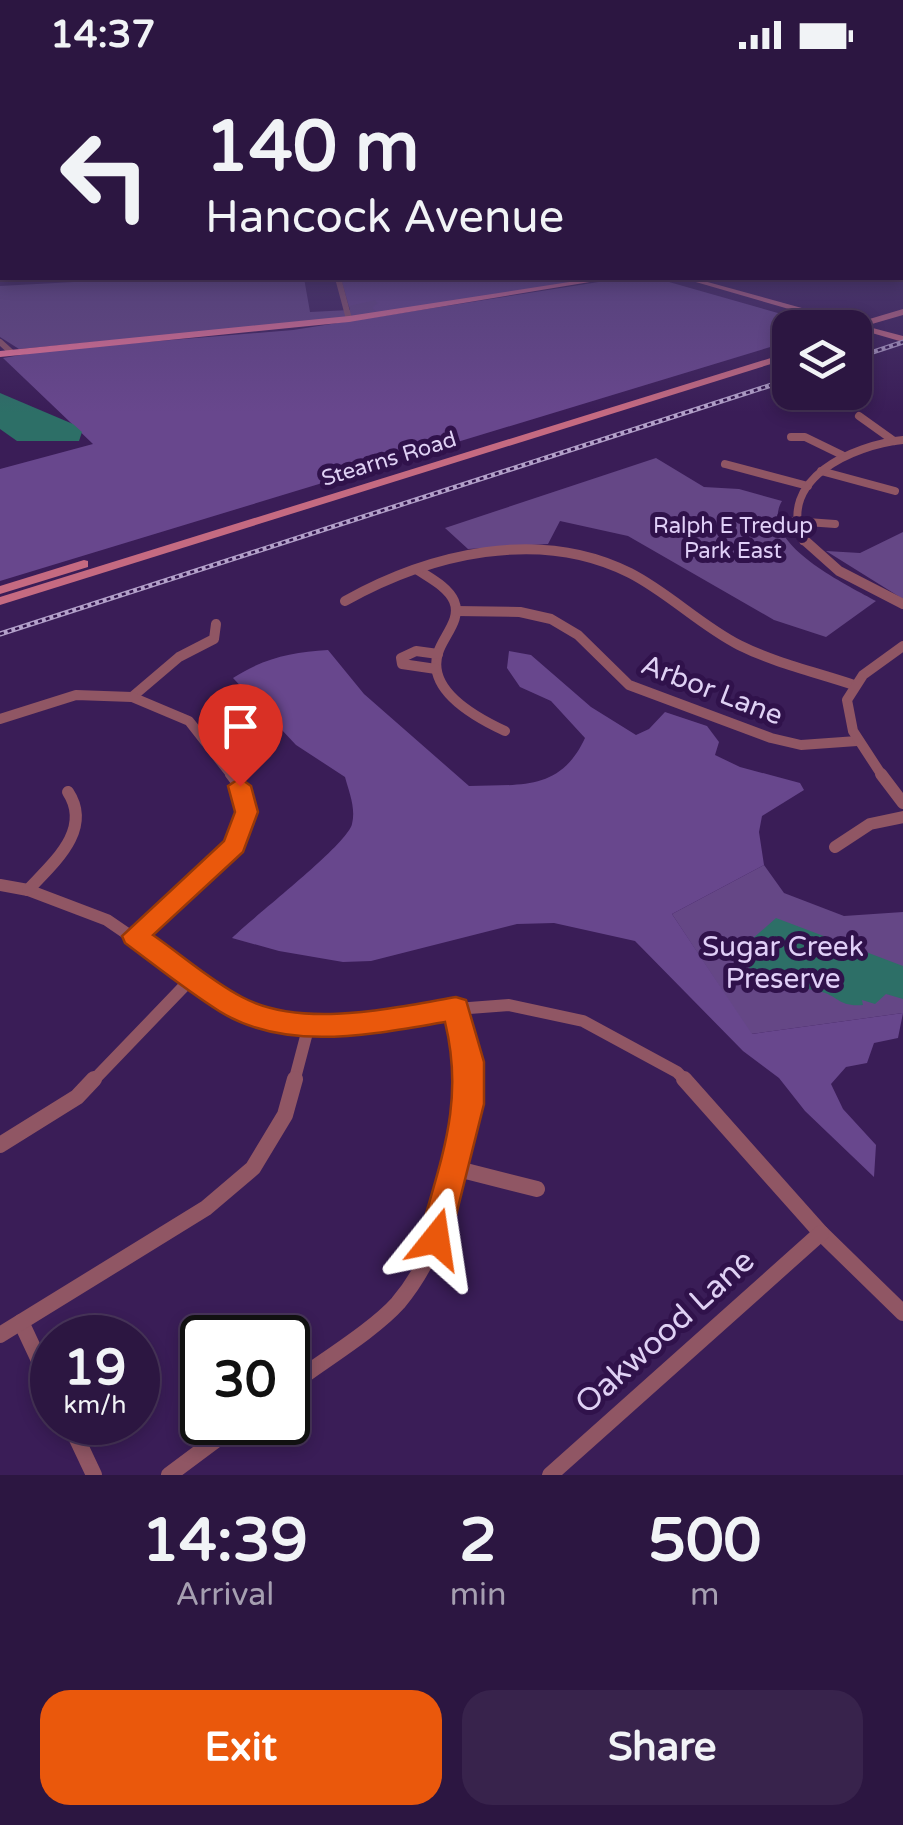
<!DOCTYPE html>
<style>
:root{--surface:#2c1641;--page:#38234c;--text:#f1f3f6;--muted:#a69fb1;--line:#48355a;--accent:#ea580c}
body{margin:0;font-family:"Varela Round",sans-serif;background:var(--page);color:var(--text);height:100vh;display:flex;flex-direction:column;font-size:38px;white-space:nowrap}
*{box-sizing:border-box;margin:0}
p{font-size:32px;color:var(--muted)}
.icon{flex:none;width:55px;height:55px;fill:none;stroke:currentColor;stroke-width:2;stroke-linecap:round;stroke-linejoin:round}
.map{position:relative;height:1405px;overflow:hidden}
.side{display:flex;flex-direction:column;background:var(--surface);flex:1}
.side>*{flex:none}
.top-card{position:absolute;left:0px;top:0px;width:905px;height:210px;box-shadow:0 5px 15px #0003,0 0 0 2px var(--line);background:#2c1641;color:var(--text);overflow:hidden}
.fabs{position:absolute;left:772px;top:240px;display:grid;gap:20px}
.fabs a{display:grid;place-items:center;width:100px;height:100px;border-radius:20px;background:var(--surface);box-shadow:0 5px 15px #0003,0 0 0 2px var(--line);font-size:50px}
.speed{position:absolute;left:30px;top:1245px;display:flex;gap:20px;font-size:50px;font-weight:700;text-align:center}
.speed>*{display:grid;place-content:center;width:130px;height:130px;border-radius:50%;background:var(--surface);box-shadow:0 5px 15px #0003,0 0 0 2px var(--line);line-height:1}
.speed small{font-size:25px;font-weight:400}
.speed .limit{border:5px solid #111;border-radius:15px;background:#fff;color:#111}
.pin{position:absolute;display:grid;place-items:center;width:85px;height:85px;color:#fff;margin:-102px -42px;border-radius:50% 50% 50% 0;rotate:-45deg;box-shadow:0 0 10px #0007}
.pin .icon{rotate:45deg}
.me{position:absolute;width:110px;margin:-55px;rotate:15deg;stroke-linejoin:round;filter:drop-shadow(0 0 8px #0008)}
.turn{display:flex;align-items:center;gap:35px;height:210px;padding:0 40px;font-size:45px}
.turn .icon{width:130px;height:130px;stroke-width:2.5}
.turn b{display:block;font-size:70px;line-height:85px}
.eta{display:flex;justify-content:space-evenly;align-items:center;height:170px;text-align:center}
.eta b{font-size:60px;font-weight:800;line-height:70px}
.primary-button{display:flex;gap:20px;margin-top:auto;padding:20px 40px}
.primary-button a{flex:1;height:115px;border-radius:30px;background:var(--accent);color:#fff;font-size:40px;font-weight:800;line-height:115px;text-align:center}
.primary-button a+a{background:var(--page);color:var(--text)}
.status{display:flex;justify-content:space-between;align-items:center;height:70px;padding:0 50px;background:var(--surface);direction:ltr}
.status svg{height:28px;fill:currentColor}
.map>svg:first-child{display:block}
</style>
<div class="status"><b>14:37</b><svg viewBox="0 0 49 12"><path d="M0 12V9h3v3zM5 12V6h3v6zM10 12V3h3v9zM15 12V0h3v12zM26 1h20v11H26zM47 4h2v5h-2z"/></svg></div>
<div class="map">
<svg width="903" height="1405" viewBox="0 0 903 1405">
<rect width="100%" height="100%" fill="#3a1d57"/>
<g fill="#654786">
<path d="M147,208H304L310,242L350,240L341,208H598L325,251L19,279L0,267V216Z"/>
<path d="M656,388L704,417L739,419L782,431C757,473 848,515 876,531L826,567L774,550L628,466L560,451L548,474L468,479L445,458Z"/>
<path d="M903,462V529L826,481L860,483Z"/>
<path d="M764,795L784,823L844,846L903,842V943L751,964L672,844Z"/>
</g>
<g fill="#68478d">
<path d="M341,208H567L570,212L379,243L372,238L378,233L375,230L349,236Z"/>
<path d="M624,208H655L827,257L790,258V271L0,511V399L93,374L3,288L50,280L293,260Z"/>
<path d="M328,580L364,624L469,716C520,714 560,722 585,668L551,631L520,617L507,598L509,581L531,585L591,637L636,665L649,659L665,642L707,656L719,672L715,685L740,697L800,713L804,720L762,746L759,762L764,795L672,844L752,964L903,943L898,968L874,973L867,993L846,997L831,1014L843,1039L876,1075L874,1107L805,1041L779,1008L743,981L635,871L554,853L517,854L371,891L343,892L279,881L232,868C254,846 347,775 352,754C356,738 349,722 345,707L296,675L233,608C264,588 292,582 328,580Z"/>
</g>
<g fill="#2d6f67">
<path d="M0,323L73,354L82,362L79,371H17L0,359Z"/>
<path d="M776,848L903,896V929L886,924L875,934L862,930L863,935C838,937 839,926 819,921C784,912 765,931 745,890L750,871Z"/>
</g>
<g fill="none" stroke-linecap="round" stroke-linejoin="round">
<g stroke="#905664" stroke-width="6">
<path d="M338,208L349,249"/>
<path d="M0,272L11,282"/>
</g>
<g stroke="#905664" stroke-width="8">
<path d="M859,346L894,371"/>
<path d="M791,367H805L842,385"/>
<path d="M725,394L808,416"/>
<path d="M821,401L895,421"/>
<path d="M793,451L835,454"/>
<path d="M803,471C776,409 853,375 903,370"/>
</g>
<g stroke="#905664" stroke-width="10">
<path d="M802,468L839,501L903,534"/>
<path d="M418,500C430,508 448,517 454,531C462,550 443,566 438,583C426,621 477,648 505,661"/>
<path d="M345,531C429,484 539,457 630,503C669,523 700,555 739,575C775,593 815,602 854,615"/>
<path d="M456,541L520,542L551,549L578,565L629,615L771,668L801,675L857,671"/>
<path d="M436,599L402,594L401,588L416,581L438,584"/>
<path d="M132,627L179,587L214,569L216,554"/>
<path d="M0,649L76,625L132,627L189,651L233,707"/>
<path d="M883,707L853,661L847,630L863,605L903,576"/>
</g>
<g stroke="#905664" stroke-width="12">
<path d="M881,704L903,733"/>
<path d="M835,777L870,754L903,747"/>
<path d="M0,815L28,820L107,850L231,935L261,947L345,957L456,939L509,935L583,951L677,1002L687,1012"/>
<path d="M28,820C53,793 93,760 68,722"/>
<path d="M135,866L234,776L246,742L240,716L231,704"/>
<path d="M456,939L467,975L470,1012"/>
<path d="M92,1012L191,909"/>
<path d="M294,1012L309,955"/>
</g>
<g stroke="#905664" stroke-width="16">
<path d="M684,1009L821,1163L903,1243"/>
<path d="M0,1075L77,1027L94,1009"/>
<path d="M454,1098L537,1119"/>
<path d="M21,1252L52,1318"/>
<path d="M0,1265L206,1138L253,1098L285,1045L295,1009"/>
<path d="M288,1317C319,1293 373,1261 398,1233C446,1176 468,1082 470,1009"/>
<path d="M69,1352L94,1405"/>
<path d="M169,1405L240,1352"/>
<path d="M550,1405L821,1163"/>
</g>
<g fill="#c56a81" fill-rule="evenodd">
<path d="M682,208H693L856,253L903,239V245L865,256L903,266V272Z"/>
<path d="M790,282V288L0,535V527Z"/>
<path d="M84,490L88,491V497L0,524V516Z"/>
</g>
<path fill="#ee7898" fill-rule="evenodd" d="M595,208H614L349,252L0,287V281L349,246Z"/>
<g stroke="#b2a0c9" stroke-width="5">
<g id="rail">
<path d="M855,288L903,272"/>
<path d="M0,564L790,309"/>
</g>
</g>
<use href="#rail" stroke="#30124b" stroke-width="2.5" stroke-dasharray="4" stroke-linecap="butt"/>
</g>
<linearGradient id="sky" x2="0" y2="1"><stop stop-color="#201030"/><stop offset="0.43" stop-color="#4f4074"/><stop offset="1" stop-color="#4f4074" stop-opacity="0"/></linearGradient>
<rect width="903" height="343" fill="url(#sky)"/>
<path fill="#ea580c" stroke="#983908" stroke-width="2.5" d="M240,708L251,716L258,742L243,782L153,865C182,885 211,911 242,927C302,959 393,938 456,927L466,930L484,992V1034L447,1181L436,1185L424,1181L419,1169C440,1090 465,1034 445,952C373,964 286,983 219,941C187,921 156,896 125,873L122,866L224,771L235,742L228,716Z"/>
<g text-anchor="middle" dominant-baseline="central" stroke-width="10" stroke-linejoin="round" paint-order="stroke">
<g font-size="22" fill="#dfd1f4" stroke="#30124b">
<text transform="translate(389 389) rotate(-17)">Stearns Road</text>
</g>
<g font-size="22" fill="#e0cff7" stroke="#30124b">
<text x="733" y="456">Ralph E Tredup<tspan x="733" dy="25">Park East</tspan></text>
</g>
<g font-size="28" fill="#dfd1f4" stroke="#30124b">
<text transform="translate(712 620) rotate(21)">Arbor Lane</text>
</g>
<g font-size="28" fill="#e0cff7" stroke="#30124b">
<text x="783" y="877">Sugar Creek<tspan x="783" dy="32">Preserve</tspan></text>
</g>
<g font-size="32" fill="#dfd1f4" stroke="#30124b">
<text transform="translate(665 1262) rotate(-42)">Oakwood Lane</text>
</g>
</g>
</svg>
<div class="fabs">
<a><svg class="icon" aria-label="layers" viewBox="0 0 24 24"><path d="M12 4l9 5-9 5-9-5zM3 14l9 5 9-5"/></svg></a>
</div>
<div class="speed"><div>19<small>km/h</small></div><div class="limit">30</div></div>
<div class="pin" style="left:240px;top:716px;background:#d93025"><svg class="icon" aria-label="arrive" viewBox="0 0 24 24"><path d="M6 21V4h12l-3 4 3 4H6"/></svg></div>
<svg class="me" style="left:436px;top:1169px" viewBox="-20 -20 40 40"><path d="M0-17L14 15 0 8-14 15z" fill="#ea580c" stroke="#fff" stroke-width="4"/></svg>
<div class="top-card">
<div class="turn"><svg class="icon" aria-label="left" viewBox="0 0 24 24"><path d="M17 20v-9H6M10 6l-5 5 5 5"/></svg><div><b>140 m</b>Hancock Avenue</div></div>
</div>
</div>
<section class="side">
<div class="eta">
<div><b>14:39</b><p>Arrival</p></div>
<div><b>2</b><p>min</p></div>
<div><b>500</b><p>m</p></div>
</div>
<div class="primary-button"><a>Exit</a><a>Share</a></div>
</section>
